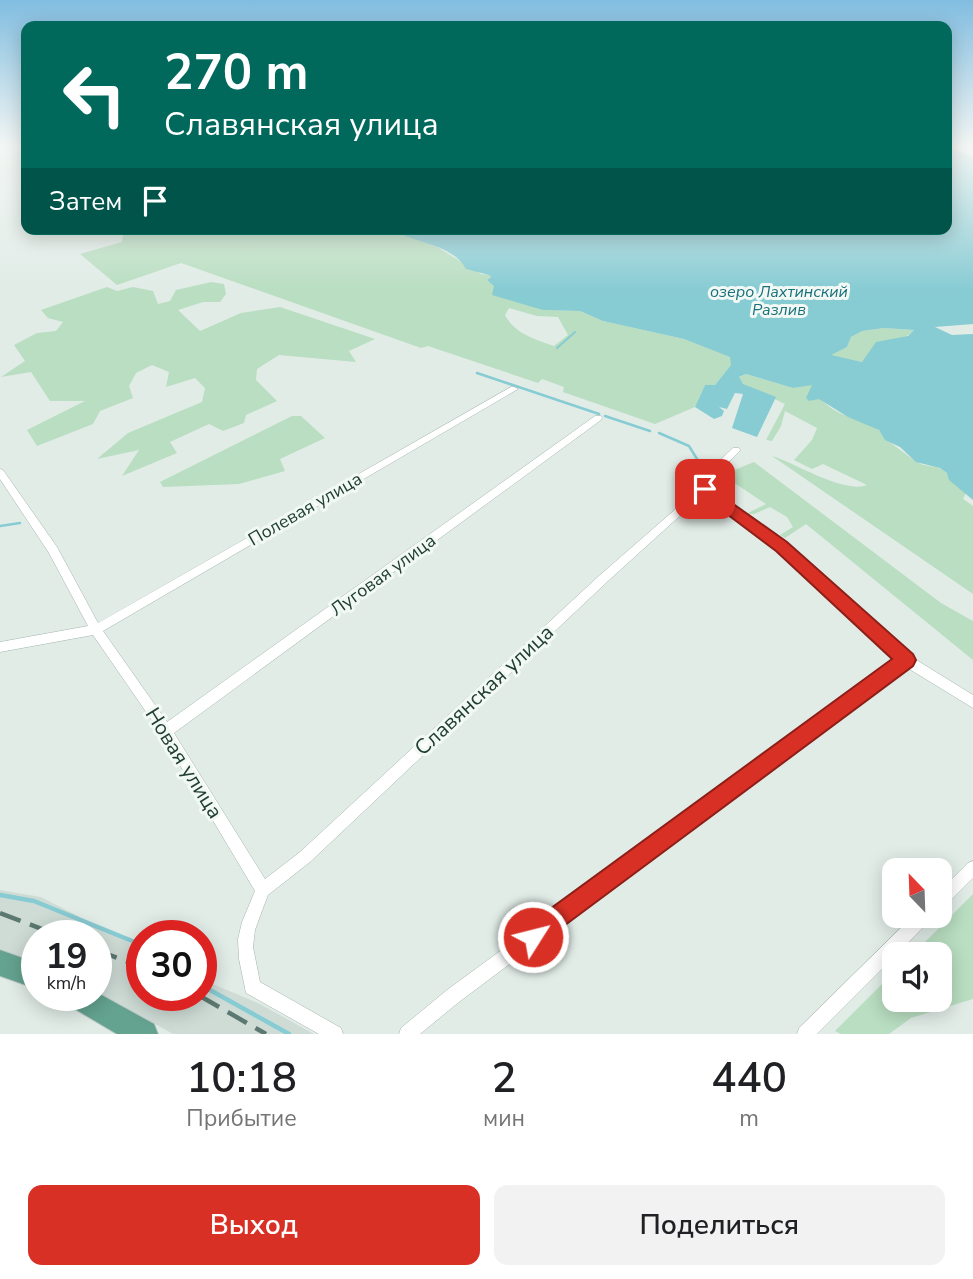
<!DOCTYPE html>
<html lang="ru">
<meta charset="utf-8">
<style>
:root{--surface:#fff;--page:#f2f2f2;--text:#202124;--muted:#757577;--accent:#d93025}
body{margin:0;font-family:"Nunito Sans",sans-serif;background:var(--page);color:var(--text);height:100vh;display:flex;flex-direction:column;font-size:26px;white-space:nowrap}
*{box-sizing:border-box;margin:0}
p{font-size:23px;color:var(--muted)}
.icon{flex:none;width:38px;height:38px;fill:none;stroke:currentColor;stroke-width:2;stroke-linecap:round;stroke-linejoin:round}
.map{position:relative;height:1034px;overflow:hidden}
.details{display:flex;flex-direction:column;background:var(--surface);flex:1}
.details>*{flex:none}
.top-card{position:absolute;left:21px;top:21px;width:931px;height:214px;border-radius:14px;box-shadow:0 4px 18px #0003;background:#00695c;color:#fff;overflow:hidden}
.needle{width:46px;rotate:337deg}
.buttons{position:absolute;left:882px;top:858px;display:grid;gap:14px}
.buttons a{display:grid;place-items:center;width:70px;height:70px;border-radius:14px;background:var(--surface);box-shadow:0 4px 18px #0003;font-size:35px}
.speed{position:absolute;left:21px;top:920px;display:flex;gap:14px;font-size:35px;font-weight:700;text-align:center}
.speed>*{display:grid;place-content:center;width:91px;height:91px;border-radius:50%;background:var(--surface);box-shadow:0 4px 18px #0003;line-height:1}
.speed small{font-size:18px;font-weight:400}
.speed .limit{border:10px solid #d22;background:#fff;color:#111}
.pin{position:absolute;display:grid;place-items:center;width:60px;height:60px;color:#fff;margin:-30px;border-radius:14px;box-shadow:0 4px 10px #0006}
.me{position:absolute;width:77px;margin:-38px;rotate:54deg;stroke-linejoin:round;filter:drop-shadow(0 0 5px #0008)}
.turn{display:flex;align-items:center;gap:24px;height:147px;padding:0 28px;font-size:32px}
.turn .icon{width:91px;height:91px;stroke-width:2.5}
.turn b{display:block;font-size:49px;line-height:60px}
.then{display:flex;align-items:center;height:66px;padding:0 28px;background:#0003;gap:14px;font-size:26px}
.eta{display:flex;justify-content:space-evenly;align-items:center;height:119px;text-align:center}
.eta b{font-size:42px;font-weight:600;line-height:49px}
.cta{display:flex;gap:14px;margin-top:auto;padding:14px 28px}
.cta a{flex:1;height:80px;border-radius:14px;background:var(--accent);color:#fff;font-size:28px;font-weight:600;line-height:80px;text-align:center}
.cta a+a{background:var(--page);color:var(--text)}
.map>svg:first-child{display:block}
</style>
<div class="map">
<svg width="973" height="1034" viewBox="0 0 973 1034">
<rect width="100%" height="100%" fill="#e1ece7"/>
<path fill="#cfdcd6" d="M0,890L41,897L142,949V996H201V979L260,1004L314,1034H173L96,991V936H37V965L0,951Z"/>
<g fill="#b9dec1" fill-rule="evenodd">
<path d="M133,229H391L439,248L481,274L489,275L491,277L487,280L494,285V290L543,310L580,311L603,321L684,339L731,357V365L715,385H705L695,407L655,424L563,392L564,387L542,379L538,383L428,346L421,348L181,263L117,285L80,254L122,242L123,234ZM509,308L537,316L558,317L568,335L554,346C535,339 515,334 505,315Z"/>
<path d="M211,282L224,284L226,294L220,302H203L178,310L200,331L241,313L280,307L375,339L349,351L356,362L279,355L257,369L256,380L277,401L246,415L244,423L223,431L209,424L170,442L177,453L122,476L139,450L97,459L128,433L202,402L205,388L195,378L166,387L169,372L152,365L136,373L129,386L133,398L100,411L93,424L37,446L27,430L85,401H50L31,372L1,377L25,361L14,345L37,333L56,331L63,322L48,318L41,310L107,287L117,291L133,287L153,291L158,304L170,301L176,290Z"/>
<path d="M884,328L914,330C901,344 878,344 862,362L831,356V353L847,347L851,337L862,331Z"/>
<path d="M746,374L793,388L813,384C824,415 852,415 877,429C882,432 884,438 888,441C898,448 908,456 917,462C924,467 935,465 943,470C951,476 958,486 966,493L963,499L973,506V594L772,456C795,463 844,494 867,485L823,464L812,469L794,460L812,440L817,428L785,411L781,426L772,441L766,440L785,404L743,384L738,378Z"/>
<path d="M292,416H301L325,438L280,459L285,471L239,484L163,487L160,482Z"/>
<path d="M754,462L941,603L973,621V660L806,524L785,538L780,535L793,527L787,517L770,507L754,514H746L766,504L736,484L721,494L714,489L727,473Z"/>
<path d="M973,894V999L911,1018L889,1034H841L835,1031L894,972V999H940V954H913Z"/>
</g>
<path fill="#87cbd3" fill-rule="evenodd" d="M947,146L973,157V324L935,327L952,335L973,334V500L949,480L947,473L940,468L916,462L900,447L885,440L879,430L848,417L819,399L809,401L806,398L812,385L793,388L746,374L739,377L743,384L776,397L757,437L732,428L743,394L735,393L727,409L719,407L724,411L722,416L714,419L695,407L705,385H715L731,365L730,357L684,339L603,321L580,311L543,310L492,295L494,286L487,280L491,277L489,275L466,269C453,244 413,243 391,229H947ZM884,328L914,330L908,336L876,342L862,362L831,355L847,347L851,337L862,331Z"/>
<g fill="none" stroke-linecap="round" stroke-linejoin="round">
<path stroke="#87cbd3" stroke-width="2" d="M557,348L575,332"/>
<g stroke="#87cbd3" stroke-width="2.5">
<path d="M477,373L599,414"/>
<path d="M605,416L650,431"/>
<path d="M659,433L689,446L697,459L709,467"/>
<path d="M0,526L20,523"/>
</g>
<g stroke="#87cbd3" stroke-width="4.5">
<path d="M0,895L34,901L142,945"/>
<path d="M201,985L289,1034"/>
</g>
<g stroke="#a4b4ae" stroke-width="1">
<g id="minor">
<path d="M511,387H514L518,389L103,631L167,722L595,416H601L602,418L601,420L174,733L265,879L300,852L600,575L701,487L714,466L733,448H739L740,450L739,452L720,470L709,488L786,543L910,656L973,695V708L906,667L459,1002L420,1034H399L401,1028L447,990L897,660L778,549L704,494L608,581L310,862L268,895L263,908L255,930L253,947L260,982L341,1028L343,1034H319L246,993L239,959L238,939L242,922L255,891L162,735L93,635L0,652V642L88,626L49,553L0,479V469L3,470L57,547L98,623Z"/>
<path d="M973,861V878L945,906L940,908V891L968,863Z"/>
<path d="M914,915H933L930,920L897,954H894V957L817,1034H797L799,1028Z"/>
</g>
</g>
<g stroke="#c1c9c6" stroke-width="2">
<g id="primary">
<path d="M0,950L37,963V989L0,976Z"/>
<path d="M96,992L154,1024L158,1034H117L68,1005L64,996H96Z"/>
</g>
</g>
<use href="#minor" fill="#fff" fill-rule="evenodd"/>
<use href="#primary" fill="#64a390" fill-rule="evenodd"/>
<g stroke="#5b7970" stroke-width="4.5" stroke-dasharray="22 10" stroke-linecap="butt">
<path d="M0,913L60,936"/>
<path d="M96,950L142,967"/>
<path d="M200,996L266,1034"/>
</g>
</g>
<linearGradient id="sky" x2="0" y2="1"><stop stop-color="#81bde0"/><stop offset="0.5" stop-color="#f2f6f4"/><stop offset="1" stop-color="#f2f6f4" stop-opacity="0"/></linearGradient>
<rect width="973" height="291" fill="url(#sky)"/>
<path fill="#d93025" stroke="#8d1f18" stroke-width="2" d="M705,484L787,542L913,654L916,660L913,666L533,949L524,946L520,937L524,928L892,659L776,551L699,493V485Z"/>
<g text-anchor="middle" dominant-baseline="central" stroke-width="6" stroke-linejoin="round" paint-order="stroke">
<g font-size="16" font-style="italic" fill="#19707b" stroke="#f2f9f5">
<text x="779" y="292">озеро Лахтинский<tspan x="779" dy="18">Разлив</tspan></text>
</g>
<g font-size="18" fill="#213e34" stroke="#f2f9f5">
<text transform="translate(305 509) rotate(-30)">Полевая улица</text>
<text transform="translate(383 575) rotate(-36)">Луговая улица</text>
</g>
<g font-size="21" fill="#213e34" stroke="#f2f9f5">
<text transform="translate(484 690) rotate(-43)">Славянская улица</text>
<text transform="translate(184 763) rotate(58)">Новая улица</text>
</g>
</g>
</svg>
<div class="buttons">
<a><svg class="needle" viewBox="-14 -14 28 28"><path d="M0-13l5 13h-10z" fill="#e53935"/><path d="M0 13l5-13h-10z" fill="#757577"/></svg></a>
<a><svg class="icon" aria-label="sound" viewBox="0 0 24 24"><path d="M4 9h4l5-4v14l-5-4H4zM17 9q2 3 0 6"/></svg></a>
</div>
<div class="speed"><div>19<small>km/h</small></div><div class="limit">30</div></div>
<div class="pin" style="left:705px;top:489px;background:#d93025"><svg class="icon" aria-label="arrive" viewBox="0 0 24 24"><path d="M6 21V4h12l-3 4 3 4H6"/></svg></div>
<svg class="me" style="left:533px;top:937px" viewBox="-20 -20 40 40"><circle r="17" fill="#d93025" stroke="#fff" stroke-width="3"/><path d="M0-11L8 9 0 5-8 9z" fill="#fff"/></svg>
<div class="top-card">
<div class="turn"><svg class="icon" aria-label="left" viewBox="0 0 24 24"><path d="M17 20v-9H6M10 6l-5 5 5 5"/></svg><div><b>270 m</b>Славянская улица</div></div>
<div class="then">Затем<svg class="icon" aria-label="arrive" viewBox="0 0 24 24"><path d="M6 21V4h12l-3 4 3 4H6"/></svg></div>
</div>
</div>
<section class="details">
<div class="eta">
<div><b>10:18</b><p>Прибытие</p></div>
<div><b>2</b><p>мин</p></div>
<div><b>440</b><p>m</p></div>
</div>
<div class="cta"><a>Выход</a><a>Поделиться</a></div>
</section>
